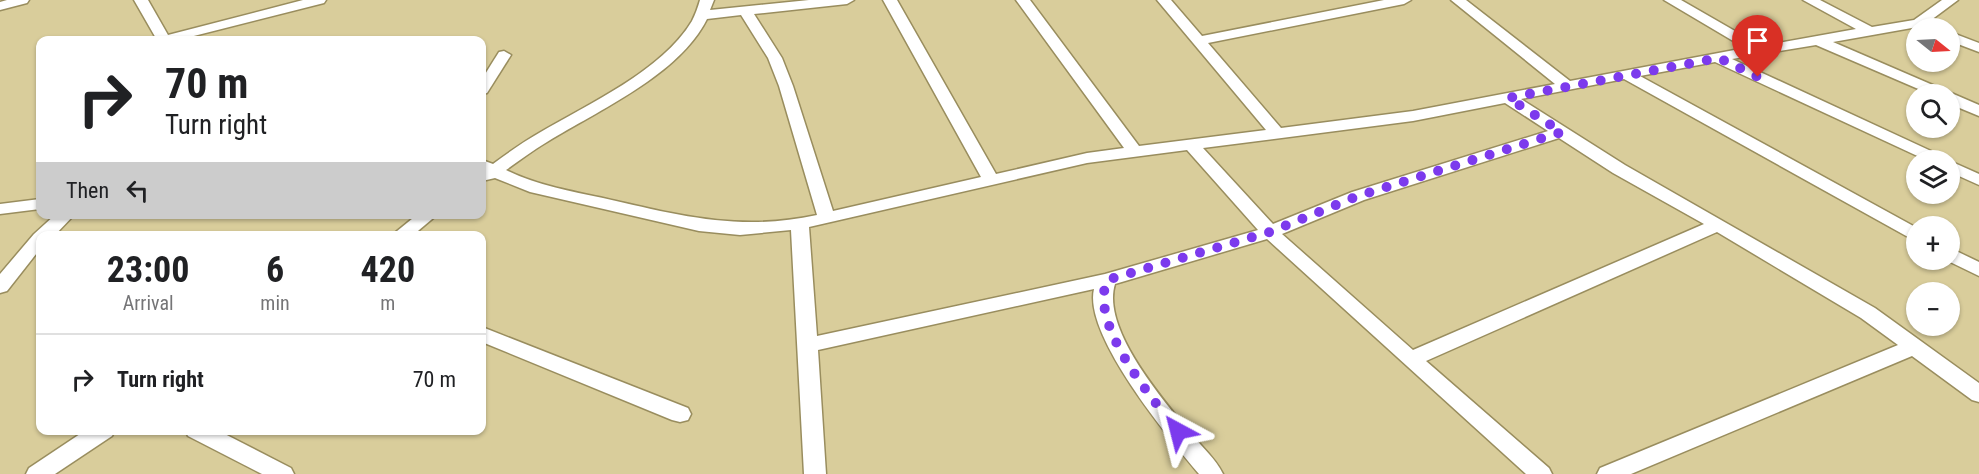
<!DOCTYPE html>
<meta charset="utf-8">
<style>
:root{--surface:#fff;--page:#f6f6f6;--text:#202124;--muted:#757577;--line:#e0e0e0}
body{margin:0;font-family:"Roboto Condensed",sans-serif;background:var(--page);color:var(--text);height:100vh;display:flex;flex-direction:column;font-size:22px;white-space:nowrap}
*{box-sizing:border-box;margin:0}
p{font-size:20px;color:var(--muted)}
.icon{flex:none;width:33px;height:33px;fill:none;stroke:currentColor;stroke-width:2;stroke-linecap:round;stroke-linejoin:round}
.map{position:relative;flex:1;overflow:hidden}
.drawer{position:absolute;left:36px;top:231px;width:450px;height:204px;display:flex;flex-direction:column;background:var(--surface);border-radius:12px;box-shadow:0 2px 4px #0004}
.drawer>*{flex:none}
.hud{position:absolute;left:36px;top:36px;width:450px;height:183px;border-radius:12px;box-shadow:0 2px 4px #0004;background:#fff;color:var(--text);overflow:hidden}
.needle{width:39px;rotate:108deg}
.fabs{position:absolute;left:1906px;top:18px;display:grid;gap:12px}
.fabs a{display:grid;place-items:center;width:54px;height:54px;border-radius:50%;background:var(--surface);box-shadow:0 2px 4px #0004;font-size:30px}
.pin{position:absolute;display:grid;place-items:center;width:51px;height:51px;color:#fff;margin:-62px -26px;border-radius:50% 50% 50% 0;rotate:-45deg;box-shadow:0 0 6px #0007}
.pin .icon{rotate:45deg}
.me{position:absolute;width:66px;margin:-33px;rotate:322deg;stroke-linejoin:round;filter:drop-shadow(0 0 4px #0008)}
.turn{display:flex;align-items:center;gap:21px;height:126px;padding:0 30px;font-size:27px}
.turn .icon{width:78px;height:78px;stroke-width:2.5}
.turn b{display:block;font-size:42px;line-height:51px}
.then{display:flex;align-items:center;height:57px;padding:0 30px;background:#0003;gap:12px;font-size:22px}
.eta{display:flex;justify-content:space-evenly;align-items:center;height:102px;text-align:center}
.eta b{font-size:36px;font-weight:700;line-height:42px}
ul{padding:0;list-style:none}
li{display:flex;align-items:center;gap:18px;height:90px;padding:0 30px;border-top:2px solid var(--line)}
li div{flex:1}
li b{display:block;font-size:22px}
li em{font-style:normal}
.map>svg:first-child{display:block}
</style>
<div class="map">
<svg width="1979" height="474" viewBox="0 0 1979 474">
<rect width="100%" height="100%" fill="#d9cd9b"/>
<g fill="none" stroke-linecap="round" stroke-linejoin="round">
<g stroke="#998d5e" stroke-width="3">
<g id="street">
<path d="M7,0H29L27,3L0,10V2Z"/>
<path d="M134,0H148L168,35L303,0H326L324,3L178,40H157Z"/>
<path d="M700,0H714L710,10L809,0H854L847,4L754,14L782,58L793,86L833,211L981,177L883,0H897L996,174L1087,153L1124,148L1016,0H1030L1139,146L1266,130L1157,0H1171L1202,36L1384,0H1411L1404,4L1208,43L1281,128L1413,111L1555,84L1451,0H1466L1570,81L1745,48L1664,0H1681L1761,46L1856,29L1803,0H1820L1872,27L1914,20L1942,0H1958L1923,26L1833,42L1979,105V116L1950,104V94H1930L1816,45L1732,59L1944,157L1946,160H1926L1715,62L1640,76L1917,228V242L1624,79L1521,99L1625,165L1875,308L1979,383V402L1972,400L1912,356L1631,474H1597L1600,468L1898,345L1861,318L1717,232L1426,361L1549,468L1552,474H1526L1267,239L1115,284C1101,329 1164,401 1192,435C1202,447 1216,459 1223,474H1199C1169,438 1083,335 1094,289L818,350L826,474H804L791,230L740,235L699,231L530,192L495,178L482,181V160L493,164C508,153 523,142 539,133C588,104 662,71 692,21C695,15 698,7 700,0ZM741,15L768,58L779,86L817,215C739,232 678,215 603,198C570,191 536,185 506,170C519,161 533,150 547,142C599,110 679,75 707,19ZM1505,103L1548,131L1352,192L1273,224L1203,148L1413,121ZM1559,138L1613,173L1704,224L1413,350L1282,234L1364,200ZM1187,150L1258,230L1105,274L817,336L809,227L1087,163Z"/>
<path d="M1950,32L1979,43V52L1950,41Z"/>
<path d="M504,51L511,55L487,93L482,94V79L499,52Z"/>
<path d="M1950,161L1979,174V185L1950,172Z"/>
<path d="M40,199V209L0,214V204Z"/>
<path d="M56,214H75L54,236H40V249L7,291L0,293V274L34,234Z"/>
<path d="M418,214H438L412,236H391Z"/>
<path d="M1950,248L1979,262V276L1946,260H1950Z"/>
<path d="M482,327L688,408L691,414L688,420L680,422L672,420L482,342Z"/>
<path d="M86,430H115L112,436L55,474H26L29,468Z"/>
<path d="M185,430H217L291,468L294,474H262L188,436Z"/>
</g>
</g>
<use href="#street" fill="#fff" fill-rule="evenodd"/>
</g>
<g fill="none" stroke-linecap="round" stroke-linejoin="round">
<path stroke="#7c3aed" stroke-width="10" stroke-dasharray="0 18" d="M1178,431C1151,397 1089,325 1107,280L1270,232L1358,196L1562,132L1508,98L1719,58L1758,77"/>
</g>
</svg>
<div class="fabs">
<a><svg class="needle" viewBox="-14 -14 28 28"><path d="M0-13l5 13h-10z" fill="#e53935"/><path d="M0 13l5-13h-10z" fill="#757577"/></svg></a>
<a><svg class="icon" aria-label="search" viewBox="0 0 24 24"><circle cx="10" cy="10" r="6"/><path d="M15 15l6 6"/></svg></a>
<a><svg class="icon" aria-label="layers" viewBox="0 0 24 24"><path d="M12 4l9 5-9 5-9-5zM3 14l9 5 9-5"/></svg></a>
<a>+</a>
<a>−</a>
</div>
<div class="pin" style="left:1758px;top:77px;background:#d93025"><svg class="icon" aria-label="arrive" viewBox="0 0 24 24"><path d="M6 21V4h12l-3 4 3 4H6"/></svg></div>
<svg class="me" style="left:1178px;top:431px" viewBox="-20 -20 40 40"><path d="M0-17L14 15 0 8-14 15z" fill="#7c3aed" stroke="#fff" stroke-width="4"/></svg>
<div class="hud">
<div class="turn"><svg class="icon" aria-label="right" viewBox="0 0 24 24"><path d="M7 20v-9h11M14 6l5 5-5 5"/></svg><div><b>70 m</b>Turn right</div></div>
<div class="then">Then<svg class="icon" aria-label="left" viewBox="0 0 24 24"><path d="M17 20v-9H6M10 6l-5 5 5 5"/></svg></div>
</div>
<section class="drawer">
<div class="eta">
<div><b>23:00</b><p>Arrival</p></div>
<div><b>6</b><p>min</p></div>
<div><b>420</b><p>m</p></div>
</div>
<ul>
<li><svg class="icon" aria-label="right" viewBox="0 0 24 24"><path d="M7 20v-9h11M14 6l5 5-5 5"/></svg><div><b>Turn right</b></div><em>70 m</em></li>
</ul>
</section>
</div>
